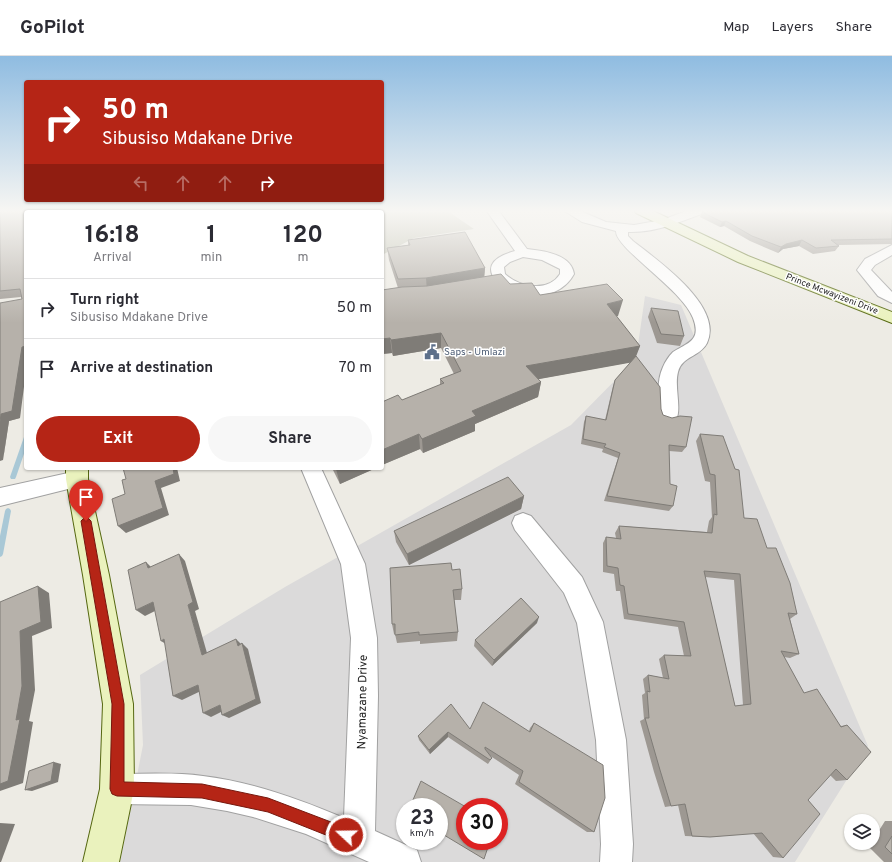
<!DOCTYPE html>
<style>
:root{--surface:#fff;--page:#f7f7f7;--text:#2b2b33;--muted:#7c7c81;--line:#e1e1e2;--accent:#b52516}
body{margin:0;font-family:Overpass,sans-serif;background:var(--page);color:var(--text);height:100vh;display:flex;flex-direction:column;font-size:15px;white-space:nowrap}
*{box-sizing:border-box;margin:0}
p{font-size:13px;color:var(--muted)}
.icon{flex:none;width:22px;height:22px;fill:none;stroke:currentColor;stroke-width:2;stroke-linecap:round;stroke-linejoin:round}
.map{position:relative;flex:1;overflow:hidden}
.panel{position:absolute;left:24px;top:154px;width:360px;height:260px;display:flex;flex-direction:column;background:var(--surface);border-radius:4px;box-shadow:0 1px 3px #0004}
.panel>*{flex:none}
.top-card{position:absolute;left:24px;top:24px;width:360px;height:122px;border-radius:4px;box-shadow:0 1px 3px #0004;background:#b52516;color:#fff;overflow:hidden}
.fabs{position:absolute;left:844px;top:758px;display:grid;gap:8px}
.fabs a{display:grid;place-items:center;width:36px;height:36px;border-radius:50%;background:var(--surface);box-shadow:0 1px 3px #0004;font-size:20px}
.speed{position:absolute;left:396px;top:742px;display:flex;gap:8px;font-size:20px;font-weight:700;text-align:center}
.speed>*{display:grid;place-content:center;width:52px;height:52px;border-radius:50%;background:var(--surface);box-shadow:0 1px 3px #0004;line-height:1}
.speed small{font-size:10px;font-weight:400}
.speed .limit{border:6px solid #d22;background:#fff;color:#111}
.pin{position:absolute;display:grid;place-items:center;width:34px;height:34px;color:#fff;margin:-41px -17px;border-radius:50% 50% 50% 0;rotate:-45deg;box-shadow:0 0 4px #0007}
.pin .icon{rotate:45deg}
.me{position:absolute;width:44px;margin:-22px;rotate:291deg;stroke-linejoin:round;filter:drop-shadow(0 0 3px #0008)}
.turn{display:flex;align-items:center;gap:14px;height:84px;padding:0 12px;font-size:18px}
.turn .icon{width:52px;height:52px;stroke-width:2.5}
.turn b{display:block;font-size:28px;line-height:34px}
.lanes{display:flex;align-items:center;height:38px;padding:0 12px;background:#0003;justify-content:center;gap:20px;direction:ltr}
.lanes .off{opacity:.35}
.eta{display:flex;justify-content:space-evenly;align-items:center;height:68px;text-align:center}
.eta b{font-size:24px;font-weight:700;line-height:28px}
.action{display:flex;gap:8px;margin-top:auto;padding:8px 12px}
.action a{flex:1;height:46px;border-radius:24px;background:var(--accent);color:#fff;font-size:16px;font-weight:700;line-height:46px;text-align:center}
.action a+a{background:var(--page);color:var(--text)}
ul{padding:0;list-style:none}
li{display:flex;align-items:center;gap:12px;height:60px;padding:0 12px;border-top:1px solid var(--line)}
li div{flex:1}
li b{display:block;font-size:15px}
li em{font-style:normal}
header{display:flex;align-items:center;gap:24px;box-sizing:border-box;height:56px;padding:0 20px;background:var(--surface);border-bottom:1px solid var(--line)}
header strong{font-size:19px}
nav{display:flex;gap:22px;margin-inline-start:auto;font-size:14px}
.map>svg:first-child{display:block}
</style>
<header>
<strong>GoPilot</strong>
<nav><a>Map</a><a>Layers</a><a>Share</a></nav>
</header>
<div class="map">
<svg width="892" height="806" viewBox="0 0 892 806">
<rect width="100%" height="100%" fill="#edebe4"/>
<path fill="#dbdada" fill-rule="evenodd" d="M645,240L681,249L868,690L795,806H120L143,689L140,619L285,531L571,369L636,303ZM405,751H439V785H405ZM465,751H499V785H465Z"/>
<path fill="#bfc1b1" d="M213,154H446L474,173L414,182L382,199V156H211Z"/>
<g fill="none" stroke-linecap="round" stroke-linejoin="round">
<g fill="#a9c8d6" fill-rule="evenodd">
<path d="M163,154H167L164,156H160Z"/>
<path d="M378,154H382L379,156H375Z"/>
<path d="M24,381H26V392L16,421L15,423H11L10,421Z"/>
<path d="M8,452L10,453L11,455L3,498L2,500L0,501V480L5,455L6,453Z"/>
</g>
<g stroke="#a1a1a1" stroke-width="2">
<g id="street">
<path d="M47,154H63L64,156H48Z"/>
<path d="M87,154H101L100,156H86Z"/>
<path d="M486,154H498L527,193C544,195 571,198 574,218C545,270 446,213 515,195ZM523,201L542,204L560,213V218C548,237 519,231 505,218L504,211L510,206Z"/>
<path d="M563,154H578L606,166L634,169L662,164L689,154H706L704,157C680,166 655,177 628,176V180L633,185C658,205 724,250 707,287C700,301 682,300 678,316C674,331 682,352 676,364L669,366L662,364L660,359C659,343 656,326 663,311C665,306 669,300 673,296C687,287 702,285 693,262C682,233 615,192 616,175L582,166Z"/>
<path d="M892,189V199L875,209L871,214L892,236V247L878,240L857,214L865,203Z"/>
<path d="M301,412H321L365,508L377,582L378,640L375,775L417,794L421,806H369L306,778L253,761L227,755L191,749L117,748L106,744L102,733L106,722L117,718C146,718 175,716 203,720C252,726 299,743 344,762L351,582L341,508Z"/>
<path d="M77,415L84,417L87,423L84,429L0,450V432Z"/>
<path d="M523,457L531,460L582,521L603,566L626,684L633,788L632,806H600L601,788L596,684L577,567L564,537L515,474L512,467L515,460Z"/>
</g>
</g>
<g stroke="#566811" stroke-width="2">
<g id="secondary">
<path d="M194,154H208L207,156H193Z"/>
<path d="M634,154H651L748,200L892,256V267L738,206L636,157Z"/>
<path d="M66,412H88V423L109,519L133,648L134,733L119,806H83L100,733L103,648L83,519L66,423Z"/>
</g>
</g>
<use href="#street" fill="#fff" fill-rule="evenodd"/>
<use href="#secondary" fill="#eaf2bd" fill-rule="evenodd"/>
</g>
<g fill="#9d9892" fill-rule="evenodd">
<path d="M0,154H53L55,156H26L20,362L9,365L3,404L22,243L21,241L0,243Z"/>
<path d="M206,154H366L362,156H207Z"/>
<path d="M892,154V188L838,189L839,190L835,195L813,198L799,190L783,193L778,197L750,185L724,170L720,171L700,161L702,156Z"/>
<path d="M408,184L485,212L484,221L510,228L540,239L618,260H616L640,290L635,301L663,359L686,391L682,396L669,395L670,428L673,450L669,455L604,445L618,402L602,396L603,393L581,388L584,366L586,360L605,364L613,330L615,324L631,306L538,323L541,326L538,341L475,368V375L423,397L420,393L382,409V346L402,344L440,329V323L454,318L441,292L393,300L392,297L382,298V234L398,232L389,204L387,192L408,189Z"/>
<path d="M651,252L684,280L680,290L657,287L648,261Z"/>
<path d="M700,378L744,462L767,492L797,558L790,563L799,598L790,602L784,601L804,637L841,670L847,669V724L836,725L830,719L808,744L783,802L773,801L753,777L710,781L685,780L678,749L665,751L654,716L640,665L644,663L642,639L645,637L643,623L648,619L663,622L659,603L664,599L684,600L678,571L624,563L620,535H616L614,518L603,516V487L606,481L616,482L615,477L619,470L707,476L709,465L712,461L710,426L705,425L696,385ZM705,521L734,524L743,649L735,650Z"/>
<path d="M332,412H376L340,428Z"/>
<path d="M524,440L521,453L409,509L396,486L394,475Z"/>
<path d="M452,514L462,533L461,544H454L458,576L457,585L420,588V585L397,587L395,578H394L392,568Z"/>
<path d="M537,567L492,610L474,590L475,584Z"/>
<path d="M534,667L594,776H587L515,728L519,719L489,699L492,702L488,708L448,681L430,698L419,684L418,680L470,673L529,675L530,672Z"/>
<path d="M885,765H892V806H884L869,791L871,787H873V784Z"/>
</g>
<g fill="#7f7c77">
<path d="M46,154H53L55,156H43Z"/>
<path d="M143,154H149L147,156H141Z"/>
<path d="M334,154H366L362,156H330Z"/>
<path d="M726,165L724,170L720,171L722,166Z"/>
<path d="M802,184L799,190L783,193L778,197L781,191L786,188Z"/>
<path d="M485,212L484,224L427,235L426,222Z"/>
<path d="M623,244L618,260L602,263L607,248Z"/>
<path d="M441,277V292L393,300L391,284Z"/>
<path d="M390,282L392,297L382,298V283Z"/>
<path d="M26,290V315L20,362L9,365L3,404L0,405V366L1,358L22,291Z"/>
<path d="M640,290L634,306L523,326L526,310Z"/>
<path d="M541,326L538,341L475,368V375L423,397L422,383L472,355Z"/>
<path d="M419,378L420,393L382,409V394Z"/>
<path d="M173,412H177L180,425L161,432L169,459L126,477L118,470L155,425Z"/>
<path d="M339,412H376L340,428L336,413Z"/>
<path d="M524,440L521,453L409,509L407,498Z"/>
<path d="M179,498L185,505L199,553L195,555L209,604L202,599L188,549Z"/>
<path d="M146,506L154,514L148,512Z"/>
<path d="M38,530L49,537L52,572L32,580L35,634L29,665L33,666L23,727L0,735V728L16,664L20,575Z"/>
<path d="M153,546L161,552L145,560L136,554Z"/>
<path d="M539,561L537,567L492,610L494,604Z"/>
<path d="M164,583L169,590L161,585Z"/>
<path d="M236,583L242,589L238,590Z"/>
<path d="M242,587L248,593L261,647L229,662L222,659Z"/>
<path d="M198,629L205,633L182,644L173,640Z"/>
<path d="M220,649L227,653L211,661L203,657Z"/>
<path d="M448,676V681L430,698L429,694Z"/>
<path d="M54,706L61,708L58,726L32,735L25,734Z"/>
<path d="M0,767L15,768L1,806H0Z"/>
</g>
<g fill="#b6b1aa" stroke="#7f7c77" fill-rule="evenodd">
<path d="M0,154H46L43,156H26V290L22,291L12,355L1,358L0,366V247L22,243L20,233L0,235Z"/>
<path d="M104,154H143L141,156H102Z"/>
<path d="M244,154H334L330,156H266Z"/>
<path d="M705,154H892V183L831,184L839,190L816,192L802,184L786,188L781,191L752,180L726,165L722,166L702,156Z"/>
<path d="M465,176L485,212L426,222L398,223L387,192L410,189L408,184Z"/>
<path d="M501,218L510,228L532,227L540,239L607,228L623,244L607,248L640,290L526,310L541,326L472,355L476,360L422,383L419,378L382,394V346L398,339L402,344L444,327L440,323L461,315L441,277L391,284L390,282L382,283V234L402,231L427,230Z"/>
<path d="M651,252L678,255L684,280L661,278Z"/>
<path d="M636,300L660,331L661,353L663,359L672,362L680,360L692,361L686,391L669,389L670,428L677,430L673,450L607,440L620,397L604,391L606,388L583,383L586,360L606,364L615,324Z"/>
<path d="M700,378L723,380L735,413L739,414L744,462L757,463L767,492H776L790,527L797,558L788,557L799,598L781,595L804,637L817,633L841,671L847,669L871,696L847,724L836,713L808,744L820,758L783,802L762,777L710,781L692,780L685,748L671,750L660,714L645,662H649L647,635L650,636L648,619L669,623L664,599L691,600L684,566L628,558L624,530L620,529L618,512L607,510L606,481L621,483L619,470L712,477L714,458L717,459L715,419L710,418ZM704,515L740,518L751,648L735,650Z"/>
<path d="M123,412H173L174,418L155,425L163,452L118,470L112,443L125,438L122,424L126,423Z"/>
<path d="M508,421L524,440L407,498L394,475Z"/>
<path d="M179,498L193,546L188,549L202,599L236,583L238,590L242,587L256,643L222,659L220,649L203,657L198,629L173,640L164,583L161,585L153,546L136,554L128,514L146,506L148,512Z"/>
<path d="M451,507L452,514L460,513L462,533L453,534L458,576L419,579V576L395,579V568H392L390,512Z"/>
<path d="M38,530L41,566L20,575L22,630L16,664L20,663L8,725L0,728V546Z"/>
<path d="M521,542L539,561L494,604L475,584Z"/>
<path d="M483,646L530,676L534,667L603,709L605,742L594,776L519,726L523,715L485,691V693L492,702L490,704L448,676L429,694L418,680L451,648L470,673Z"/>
<path d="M54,706L51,725L25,734L29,715Z"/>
<path d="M421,725L466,751H465V785H490L484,803L439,776V751H410Z"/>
<path d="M892,780V798L885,791Z"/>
</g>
<linearGradient id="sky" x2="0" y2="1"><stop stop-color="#8fbce1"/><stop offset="0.58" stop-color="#f7f6f3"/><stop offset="1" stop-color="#f7f6f3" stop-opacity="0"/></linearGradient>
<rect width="892" height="267" fill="url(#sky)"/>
<path fill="#b52516" stroke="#76180e" d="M86,460L91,465L124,648V726L202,728L268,742L352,774L354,779L352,784L346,787L268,756L202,742L117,740L112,738L110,733L112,648L81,465Z"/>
<defs>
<g id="civic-bare" transform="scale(1.2)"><path d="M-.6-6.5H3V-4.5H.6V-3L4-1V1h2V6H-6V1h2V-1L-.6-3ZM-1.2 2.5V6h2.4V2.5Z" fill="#5c6f8a" stroke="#fff" stroke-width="2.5" paint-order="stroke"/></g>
</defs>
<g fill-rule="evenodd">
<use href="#civic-bare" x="432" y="296"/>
</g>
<g text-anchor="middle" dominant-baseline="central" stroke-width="3" stroke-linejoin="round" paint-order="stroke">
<g font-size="9" fill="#1d1d1d" stroke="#fff">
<text transform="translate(832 238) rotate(21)">Prince Mcwayizeni Drive</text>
</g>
<g font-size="10" fill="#4e5e75" stroke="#fff" text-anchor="start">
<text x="444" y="296">Saps - Umlazi</text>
</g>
<g font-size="12" fill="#1d1d1d" stroke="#fff">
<text transform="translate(363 646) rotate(-89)">Nyamazane Drive</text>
</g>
</g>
</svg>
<div class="fabs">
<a><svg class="icon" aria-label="layers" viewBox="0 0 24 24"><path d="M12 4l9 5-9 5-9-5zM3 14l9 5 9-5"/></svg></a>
</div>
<div class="speed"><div>23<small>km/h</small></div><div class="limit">30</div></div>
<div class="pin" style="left:86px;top:465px;background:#d93025"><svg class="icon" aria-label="arrive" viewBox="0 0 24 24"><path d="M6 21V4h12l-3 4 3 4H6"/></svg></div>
<svg class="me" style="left:346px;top:779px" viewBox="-20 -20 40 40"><circle r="17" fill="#b52516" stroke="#fff" stroke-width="3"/><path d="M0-11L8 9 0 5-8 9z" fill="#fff"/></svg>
<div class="top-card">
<div class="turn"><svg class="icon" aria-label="right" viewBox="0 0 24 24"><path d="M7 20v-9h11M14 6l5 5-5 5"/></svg><div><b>50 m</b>Sibusiso Mdakane Drive</div></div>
<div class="lanes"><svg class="icon off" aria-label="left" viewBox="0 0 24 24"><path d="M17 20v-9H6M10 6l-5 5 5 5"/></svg><svg class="icon off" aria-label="ahead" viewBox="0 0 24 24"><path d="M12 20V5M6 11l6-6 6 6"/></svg><svg class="icon off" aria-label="ahead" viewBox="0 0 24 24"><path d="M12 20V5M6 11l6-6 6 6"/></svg><svg class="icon" aria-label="right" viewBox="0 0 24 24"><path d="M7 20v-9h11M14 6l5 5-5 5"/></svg></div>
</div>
<section class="panel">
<div class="eta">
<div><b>16:18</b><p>Arrival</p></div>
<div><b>1</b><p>min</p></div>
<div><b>120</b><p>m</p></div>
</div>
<ul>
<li><svg class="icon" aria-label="right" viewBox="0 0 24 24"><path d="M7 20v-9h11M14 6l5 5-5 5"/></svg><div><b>Turn right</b><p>Sibusiso Mdakane Drive</p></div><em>50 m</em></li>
<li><svg class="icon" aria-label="arrive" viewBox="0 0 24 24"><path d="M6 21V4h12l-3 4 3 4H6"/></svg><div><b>Arrive at destination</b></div><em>70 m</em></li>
</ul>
<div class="action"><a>Exit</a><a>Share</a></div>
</section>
</div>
